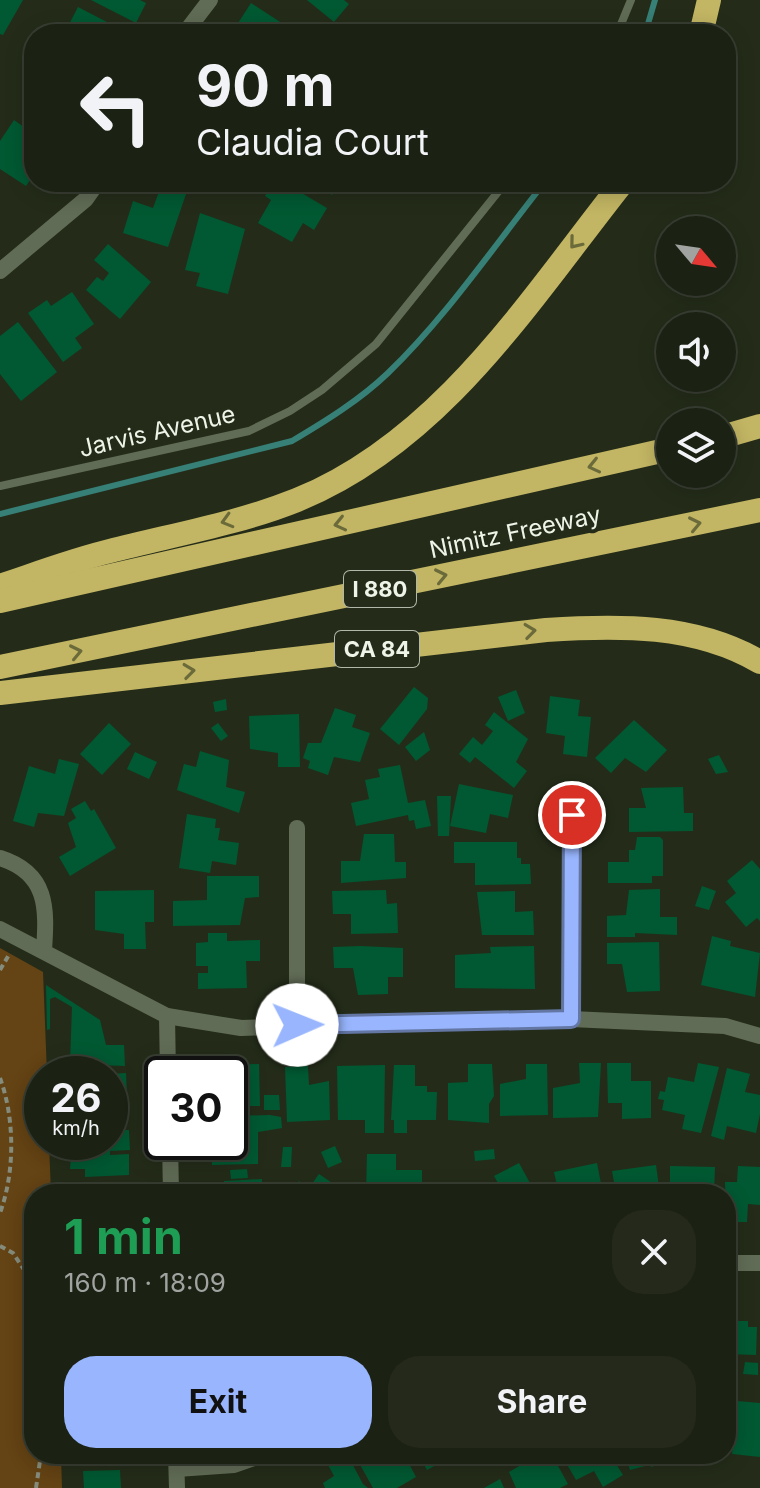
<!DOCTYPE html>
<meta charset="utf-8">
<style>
:root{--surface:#1b2113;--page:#24291c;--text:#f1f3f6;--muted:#a0a3a0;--line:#393e33;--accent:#98b5fd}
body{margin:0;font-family:Inter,sans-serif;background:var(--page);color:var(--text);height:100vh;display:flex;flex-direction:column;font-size:30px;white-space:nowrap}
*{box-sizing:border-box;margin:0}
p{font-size:26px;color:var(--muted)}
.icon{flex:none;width:44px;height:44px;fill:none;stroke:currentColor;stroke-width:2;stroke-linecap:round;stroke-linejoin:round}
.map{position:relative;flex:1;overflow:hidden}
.sheet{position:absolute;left:24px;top:1184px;width:712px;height:280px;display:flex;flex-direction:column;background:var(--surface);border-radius:32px;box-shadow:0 4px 20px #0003,0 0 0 2px var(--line)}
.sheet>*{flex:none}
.guide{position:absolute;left:24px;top:24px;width:712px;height:168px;border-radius:32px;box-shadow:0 4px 20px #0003,0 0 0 2px var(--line);background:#1b2113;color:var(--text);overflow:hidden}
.needle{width:52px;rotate:119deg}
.controls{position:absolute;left:656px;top:216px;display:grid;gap:16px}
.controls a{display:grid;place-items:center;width:80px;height:80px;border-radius:50%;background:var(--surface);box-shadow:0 4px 20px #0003,0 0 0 2px var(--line);font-size:40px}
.speed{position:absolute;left:24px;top:1056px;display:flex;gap:16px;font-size:40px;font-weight:700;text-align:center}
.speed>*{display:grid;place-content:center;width:104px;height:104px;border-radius:50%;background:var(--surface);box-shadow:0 4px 20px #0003,0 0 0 2px var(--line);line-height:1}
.speed small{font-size:20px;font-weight:400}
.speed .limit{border:4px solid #111;border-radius:12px;background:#fff;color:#111}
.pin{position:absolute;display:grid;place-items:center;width:68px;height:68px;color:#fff;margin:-34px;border:4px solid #fff;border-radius:50%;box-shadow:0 2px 8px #0007}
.me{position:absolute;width:88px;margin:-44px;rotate:89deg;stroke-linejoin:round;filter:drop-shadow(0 0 6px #0008)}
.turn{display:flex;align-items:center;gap:28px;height:168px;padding:0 40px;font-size:36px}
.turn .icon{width:104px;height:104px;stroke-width:2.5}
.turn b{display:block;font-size:56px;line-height:68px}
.round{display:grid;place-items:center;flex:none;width:84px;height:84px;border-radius:32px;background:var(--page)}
.headline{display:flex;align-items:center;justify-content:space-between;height:136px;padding:0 40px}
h1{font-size:48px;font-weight:700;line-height:60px;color:#1e9e55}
.primary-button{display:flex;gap:16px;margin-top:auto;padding:16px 40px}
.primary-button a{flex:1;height:92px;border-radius:32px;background:var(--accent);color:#111;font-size:32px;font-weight:700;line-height:92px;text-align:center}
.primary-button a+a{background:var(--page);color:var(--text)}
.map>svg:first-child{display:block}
</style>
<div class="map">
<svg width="760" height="1488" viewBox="0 0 760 1488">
<rect width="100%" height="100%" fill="#242c19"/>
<path fill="#644314" d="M0,948L43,972L47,1074H42V1142H49L51,1194H34V1454H61L62,1488H0Z"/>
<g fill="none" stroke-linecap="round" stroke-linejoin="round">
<g stroke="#378077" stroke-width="6">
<path d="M645,34L655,0"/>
<path d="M0,514L292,441C324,422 360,400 388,373C447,316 494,246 545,182"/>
</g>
</g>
<g fill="#005932">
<path d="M0,0H23L3,35L0,34Z"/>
<path d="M91,0H140L146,3L136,23Z"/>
<path d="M307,0H344L349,4L334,22Z"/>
<path d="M251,3L291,29L288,34H231Z"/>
<path d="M78,7L130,34H64Z"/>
<path d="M34,95V116L24,109Z"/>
<path d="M14,120L34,134V174L26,186L0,169V141Z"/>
<path d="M273,182H283L327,208L314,230L303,223L292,242L258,223L271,200L265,196Z"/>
<path d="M312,182H340L332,195Z"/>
<path d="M161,186L186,194L168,247L123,233L133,201L153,208Z"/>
<path d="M200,213L245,229L228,294L196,286L200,273L185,270Z"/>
<path d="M108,244L151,282L120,319L86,290L97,277L103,281L109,273L94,260Z"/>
<path d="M72,292L94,324L75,338L82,348L63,362L28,313L47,300L51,306Z"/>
<path d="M18,322L57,372L21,401L0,374V336Z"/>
<path d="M414,687L428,698L427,709L399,745L380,729Z"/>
<path d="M516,690L525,713L508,721L498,697Z"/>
<path d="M550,696L580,700L578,716L591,717L587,757L563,754L565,736L546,733Z"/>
<path d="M226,699L227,710L215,712L213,702Z"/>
<path d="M335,708L356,715L352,727L370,733L360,762L334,757L328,775L308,768L310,761L303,758L308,743H321Z"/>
<path d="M494,712L528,739L516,762L527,771L514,788L475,757L470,763L459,754L473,737L482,745L493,731L485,725Z"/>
<path d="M299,714L300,767H278V753L250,749L249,716Z"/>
<path d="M634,720L667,750L646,772L625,758L611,773L595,758Z"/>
<path d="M109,723L131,744L102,775L80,754Z"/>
<path d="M218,723L228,736L221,741L211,728Z"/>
<path d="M424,732L430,750L416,761L405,747Z"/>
<path d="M200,751L229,760L226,787L245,792L239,813L177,790L184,764L196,767Z"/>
<path d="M135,752L157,762L149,779L127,769Z"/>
<path d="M719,755L728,772L716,774L708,759Z"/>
<path d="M59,759L79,764L64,816L38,813L34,827L13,821L29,766L55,774Z"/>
<path d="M400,765L408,803L425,800L431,826L416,829L414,820L409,821L408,815L356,826L351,803L369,799L365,780L380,777L378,769Z"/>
<path d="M459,784L513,795L508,818L490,814L486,833L450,826Z"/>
<path d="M683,787L684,813H693V831L629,832V808H646L641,788Z"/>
<path d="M437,796H451L449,836H438Z"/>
<path d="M85,801L91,811L94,809L116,848L70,876L59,857L76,847L68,823L76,818L71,809Z"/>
<path d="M187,814L216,819L215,828H220L218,840L239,843L236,865L212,861L210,873L179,868Z"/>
<path d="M364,834H394L395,862H406V878L341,883V861H360Z"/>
<path d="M637,837H660L663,840V876H652V883H608V862H629V850H635Z"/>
<path d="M454,842H517V858H521V864H530L531,884L475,885V863H454Z"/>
<path d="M752,860L760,869V921L757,918L746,927L725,902L736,893L727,881Z"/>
<path d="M207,876H259V897L245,898L240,925L173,926V901L207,900Z"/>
<path d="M702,886L716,891L709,910L695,906Z"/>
<path d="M660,889V917H677V935L635,933V937H607V916L626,915L629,890Z"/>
<path d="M154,890V922H145L146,949H124V934L95,930V891Z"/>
<path d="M386,890L387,904L397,903L398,933L351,934V914H333L332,891Z"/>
<path d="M515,891V912L533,911L534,935H482L477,892Z"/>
<path d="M208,933H227V941L260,940V961H246L247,988L198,989V973H208V966H196V943L208,942Z"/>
<path d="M712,936L731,941L730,946L760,953L755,997L701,985Z"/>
<path d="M659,942L660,991L627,992L622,964H607V943Z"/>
<path d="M361,946L403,948V977H388V994L358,995L353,968H334L333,947Z"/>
<path d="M534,946L535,989L455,988V955L491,953L490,947Z"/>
<path d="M46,985L100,1020L106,1045H124L125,1066L70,1064L72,1007L55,997L50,999V1029L47,1030Z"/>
<path d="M579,1063H601L598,1117L553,1118V1088L580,1083Z"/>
<path d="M607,1063H631V1081H651V1118L622,1119V1103H608Z"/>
<path d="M698,1063L719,1067L701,1133L682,1129L685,1115L662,1110L664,1100L658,1099L660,1091L665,1092L668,1077L694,1082Z"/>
<path d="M259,1064L260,1106H236V1112L230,1113V1065Z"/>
<path d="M468,1064H492L494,1096L489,1104V1123L448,1120V1083L468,1082Z"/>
<path d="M526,1064H547L548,1115L500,1116V1084L526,1079Z"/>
<path d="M385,1065L384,1133H365V1120H338L337,1066Z"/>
<path d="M394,1065H415V1086H427V1092H437L436,1120H407V1133H394V1120H391Z"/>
<path d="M308,1066L309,1085L329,1081L330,1120L287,1122L285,1067Z"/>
<path d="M727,1068L750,1074L745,1092L760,1095V1114L756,1133L727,1126L724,1140L711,1136Z"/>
<path d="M126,1073L127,1095H110V1074Z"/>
<path d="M264,1095H279L280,1110H264Z"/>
<path d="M270,1115L281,1117L282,1128L258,1132V1164L212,1165L211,1147H218V1142H230V1116Z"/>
<path d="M110,1130H129L130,1150L110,1151V1155L129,1154V1175L85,1177V1169H70L72,1142H110Z"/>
<path d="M335,1146L342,1162L328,1168L321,1152Z"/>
<path d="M283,1147H292L291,1167H281Z"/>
<path d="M494,1149L495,1159L475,1161L474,1151Z"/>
<path d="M367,1154H396V1170H422V1191L366,1192Z"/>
<path d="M519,1163L536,1194H504L494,1176Z"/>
<path d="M597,1163L603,1194H559L554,1172Z"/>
<path d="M656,1165L660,1194H616L612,1171Z"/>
<path d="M670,1166L715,1167L714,1194H669L666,1182H670Z"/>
<path d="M738,1166L760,1167V1205L748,1204L747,1222H726L725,1182H737Z"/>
<path d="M247,1169L248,1178L231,1179L230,1170Z"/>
<path d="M319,1174L344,1191L342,1194H290L299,1181L309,1188Z"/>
<path d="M262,1179V1194H225L224,1181Z"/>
<path d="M129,1186L130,1194H65V1188Z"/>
<path d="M726,1299H737L736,1321H748V1327H757L756,1355L726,1354Z"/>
<path d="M745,1362L758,1363V1375L743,1374Z"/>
<path d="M737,1401L760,1403V1457L732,1454Z"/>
<path d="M84,1454H115L116,1459L84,1460Z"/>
<path d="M347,1454L363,1484L368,1488H325L323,1483L334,1476L327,1463Z"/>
<path d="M354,1454H404L416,1477L397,1488H373Z"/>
<path d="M418,1454H456L427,1470Z"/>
<path d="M561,1454H610L623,1475L603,1487L594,1471L576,1480Z"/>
<path d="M625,1454H671L673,1460L651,1467L648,1457L643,1458L645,1466L630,1470Z"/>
<path d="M680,1454H701V1458L680,1459Z"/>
<path d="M552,1455L568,1484L560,1488H516L509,1472L536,1456L540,1462Z"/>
<path d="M120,1470L121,1488H84L83,1471Z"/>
<path d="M500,1479L504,1488H484Z"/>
</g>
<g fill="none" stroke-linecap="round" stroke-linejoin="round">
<g stroke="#858c7c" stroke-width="4" stroke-dasharray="6 4" stroke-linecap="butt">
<path d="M0,970L10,953"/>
<path d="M0,1078C15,1119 15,1172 0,1213"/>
<path d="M0,1246L13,1253L34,1285"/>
<path d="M36,1488L41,1454"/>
</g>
<g stroke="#616c56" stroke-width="8">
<path d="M617,34L631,0"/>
<path d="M0,486L249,431L290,411L322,390L376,344L506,182"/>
</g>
<g stroke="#616c56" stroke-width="16">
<path d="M184,34L210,0"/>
<path d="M0,271L86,199L98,182"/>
<path d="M297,828V1025"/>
<path d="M0,858C48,873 47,908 44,950"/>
<path d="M0,929L167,1016L241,1028L571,1019L725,1026L760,1036"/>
<path d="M167,1016L168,1074"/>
<path d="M571,1019L572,815"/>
<path d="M170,1142L171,1194"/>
<path d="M726,1263H760"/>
<path d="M176,1454L177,1488"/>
<path d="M177,1469L234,1465L265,1454"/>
</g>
<g stroke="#c2b563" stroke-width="24">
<path d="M701,34L709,0"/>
<path d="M722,437L760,426"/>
<path d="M0,586C36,574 73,560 110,551C172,535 237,524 297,500C442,441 530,299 623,182"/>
<path d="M0,601L670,449"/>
<path d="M0,667L760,510"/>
<path d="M0,693L546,630C618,625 696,624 760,662"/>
</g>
</g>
<defs><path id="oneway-chevron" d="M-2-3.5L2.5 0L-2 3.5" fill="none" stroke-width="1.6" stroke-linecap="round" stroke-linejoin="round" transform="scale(2)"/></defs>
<g stroke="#6b6a3a">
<use href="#oneway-chevron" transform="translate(575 243) rotate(129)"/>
<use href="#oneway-chevron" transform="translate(594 466) rotate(167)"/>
<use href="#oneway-chevron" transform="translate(227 521) rotate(164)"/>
<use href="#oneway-chevron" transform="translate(340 524) rotate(167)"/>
<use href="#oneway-chevron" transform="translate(695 524) rotate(-12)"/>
<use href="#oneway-chevron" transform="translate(441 576) rotate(-12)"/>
<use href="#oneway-chevron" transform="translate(530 631) rotate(-7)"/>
<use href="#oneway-chevron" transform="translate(76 652) rotate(-12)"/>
<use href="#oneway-chevron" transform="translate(189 671) rotate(-7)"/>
</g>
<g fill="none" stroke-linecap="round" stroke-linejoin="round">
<g stroke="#6376a4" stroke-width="20">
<path id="route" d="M297,1025L571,1019L572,815"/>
</g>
<use href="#route" stroke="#98b5fd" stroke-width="14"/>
</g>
<g text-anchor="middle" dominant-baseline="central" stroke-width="8" stroke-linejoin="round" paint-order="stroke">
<g fill="#242c19" stroke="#b1b8a9" stroke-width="2">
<rect x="344" y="571" width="72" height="36" rx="6"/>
<rect x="335" y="631" width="84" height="36" rx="6"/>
</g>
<g font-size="22" font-weight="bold" fill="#eef4e7">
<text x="380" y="589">I 880</text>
<text x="377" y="649">CA 84</text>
</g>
<g font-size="24" fill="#eef4e7" stroke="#242c19">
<text transform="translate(157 431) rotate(-13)">Jarvis Avenue</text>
<text transform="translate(515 532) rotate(-12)">Nimitz Freeway</text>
</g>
</g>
</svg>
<div class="controls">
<a><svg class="needle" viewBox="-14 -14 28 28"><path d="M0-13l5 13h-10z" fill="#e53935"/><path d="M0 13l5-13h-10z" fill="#a0a3a0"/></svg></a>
<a><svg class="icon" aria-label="sound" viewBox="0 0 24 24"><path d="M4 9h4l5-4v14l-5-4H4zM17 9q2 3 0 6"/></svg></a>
<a><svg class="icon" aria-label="layers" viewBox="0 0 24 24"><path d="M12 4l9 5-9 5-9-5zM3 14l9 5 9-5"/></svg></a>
</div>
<div class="speed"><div>26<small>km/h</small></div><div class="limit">30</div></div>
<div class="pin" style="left:572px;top:815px;background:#d93025"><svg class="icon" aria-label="arrive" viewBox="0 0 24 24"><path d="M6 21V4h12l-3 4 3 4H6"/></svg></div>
<svg class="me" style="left:297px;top:1025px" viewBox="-20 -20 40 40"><circle r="19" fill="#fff"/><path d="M0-13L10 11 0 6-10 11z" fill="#98b5fd"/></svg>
<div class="guide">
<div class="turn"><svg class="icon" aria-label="left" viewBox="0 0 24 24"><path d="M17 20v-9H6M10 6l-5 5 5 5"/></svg><div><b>90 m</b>Claudia Court</div></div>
</div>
<section class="sheet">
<div class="headline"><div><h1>1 min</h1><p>160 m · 18:09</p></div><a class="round"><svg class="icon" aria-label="close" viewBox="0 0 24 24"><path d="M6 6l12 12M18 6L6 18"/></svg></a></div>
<div class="primary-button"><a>Exit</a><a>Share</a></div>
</section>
</div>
